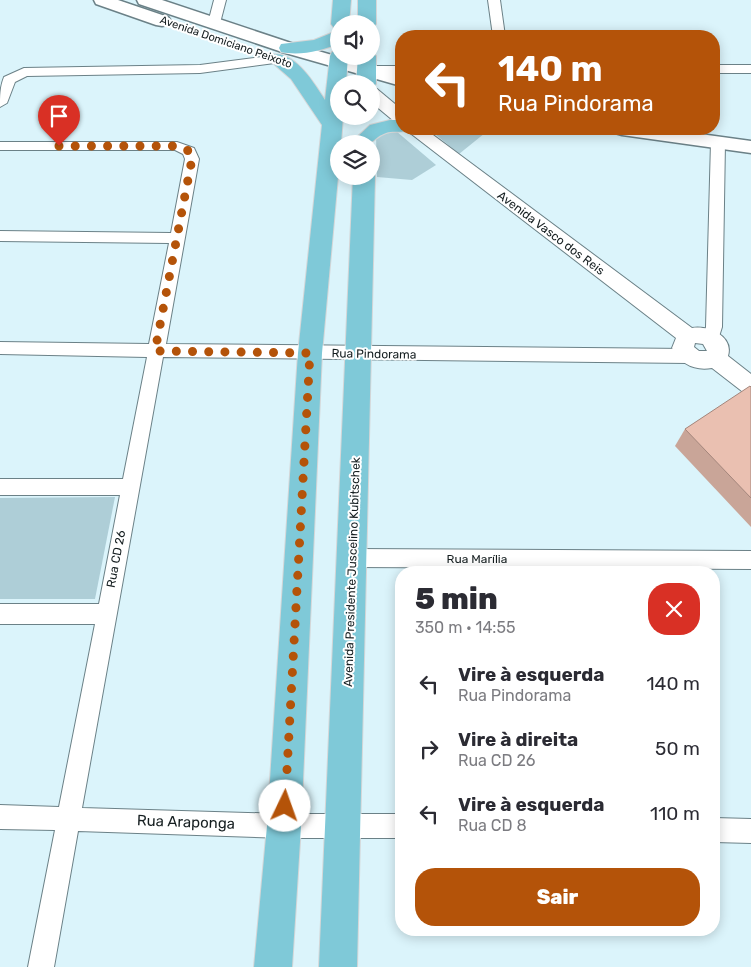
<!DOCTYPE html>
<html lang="pt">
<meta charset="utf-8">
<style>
:root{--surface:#fff;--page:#f2f2f3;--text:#2b2b33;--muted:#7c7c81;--accent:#b45309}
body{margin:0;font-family:Rubik,sans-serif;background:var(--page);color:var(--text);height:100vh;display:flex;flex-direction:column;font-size:19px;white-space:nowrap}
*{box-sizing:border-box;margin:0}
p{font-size:16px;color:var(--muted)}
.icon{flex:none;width:28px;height:28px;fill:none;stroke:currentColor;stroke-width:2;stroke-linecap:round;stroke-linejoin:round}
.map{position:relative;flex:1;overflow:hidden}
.sheet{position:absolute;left:395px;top:566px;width:325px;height:370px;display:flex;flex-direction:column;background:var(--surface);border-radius:20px;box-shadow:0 2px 12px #0003}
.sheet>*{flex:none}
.banner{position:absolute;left:395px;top:30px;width:325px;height:105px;border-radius:20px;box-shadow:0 2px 12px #0003;background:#b45309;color:#fff;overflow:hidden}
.tools{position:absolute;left:330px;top:15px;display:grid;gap:10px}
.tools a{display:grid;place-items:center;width:50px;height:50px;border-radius:50%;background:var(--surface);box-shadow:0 2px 12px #0003;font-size:25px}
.pin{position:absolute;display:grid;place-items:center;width:42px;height:42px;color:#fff;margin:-51px -21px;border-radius:50% 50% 50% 0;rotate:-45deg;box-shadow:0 0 5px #0007}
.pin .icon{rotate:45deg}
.me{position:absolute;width:55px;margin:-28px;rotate:3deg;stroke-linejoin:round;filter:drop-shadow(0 0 4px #0008)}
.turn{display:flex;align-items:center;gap:18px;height:105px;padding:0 20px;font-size:22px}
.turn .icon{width:65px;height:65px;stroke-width:2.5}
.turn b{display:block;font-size:35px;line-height:42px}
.round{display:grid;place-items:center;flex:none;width:52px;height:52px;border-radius:20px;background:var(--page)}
.headline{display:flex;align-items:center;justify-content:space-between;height:85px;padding:0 20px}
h1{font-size:30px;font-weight:800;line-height:38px}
.action{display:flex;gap:10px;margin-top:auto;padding:10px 20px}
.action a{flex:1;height:58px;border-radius:20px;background:var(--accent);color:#fff;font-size:20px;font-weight:800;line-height:58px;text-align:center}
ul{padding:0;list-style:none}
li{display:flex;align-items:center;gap:15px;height:65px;padding:0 20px}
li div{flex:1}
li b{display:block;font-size:19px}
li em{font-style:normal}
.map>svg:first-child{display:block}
</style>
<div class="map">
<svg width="751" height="967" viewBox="0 0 751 967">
<rect width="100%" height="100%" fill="#dbf4fb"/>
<g fill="#aeced7">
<path d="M429,129H490L459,154Z"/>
<path d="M396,131L436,165L412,180L377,177L376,135Z"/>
<path d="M115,497L95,599H0V498Z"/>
</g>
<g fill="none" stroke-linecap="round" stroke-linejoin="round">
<g stroke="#6b8187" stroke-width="2">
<g id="minor">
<path d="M214,0H226L220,23L214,27L208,23Z"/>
<path d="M488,0H500L505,36H493Z"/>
<path d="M277,55L283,59L282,62L200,73L27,76L15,82L7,103L0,107C0,96 0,87 4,77L24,68L200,65Z"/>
<rect x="714" y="65" width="37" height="8"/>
<path d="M366,66H401V74L361,73L360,70Z"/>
<path d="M718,138L723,139L725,142L722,327L717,343L711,345L705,343L703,339L706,327L711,142L713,139Z"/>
<path d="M0,142H177L194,148L199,159L166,344L688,349L694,351L696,356L694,361L688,363L163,357L82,808L284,814H401V838H284L78,831L54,967H28L55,830L0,829V805L59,807L95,624H0V604H99L120,495H0V479H123L147,357L0,354V342L149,344L169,243L0,241V231L171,233L185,159L183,154L175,150H0Z"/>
<path d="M353,549L751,551V569L353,567L346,564L343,558L346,552Z"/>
<path d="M714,818L751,819V843L714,842Z"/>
</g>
</g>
<g stroke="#6b8187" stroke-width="2">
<g id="tertiary">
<path d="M371,88L377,89L401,109V123L395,122L371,102Z"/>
<path d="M405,129H425L692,328C708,325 734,336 728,356L751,374V395L743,392L712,368C694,371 681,364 672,348L676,338ZM695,343L703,344L707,351H699L694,347Z"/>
</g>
</g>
<g stroke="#6b8187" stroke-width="3">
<g id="secondary">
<path d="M94,0H118L168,17L171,21L168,25L162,26L156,25L96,4Z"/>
<path d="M137,0H162L294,44L401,75V86L282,52L139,4Z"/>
<path d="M613,129H664L751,141V153L622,135L615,133Z"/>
</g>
</g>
<g stroke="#d5d6d7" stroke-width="2">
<g id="primary">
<path d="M333,0H351L349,24H339V29L334,28L331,24Z"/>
<path d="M358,0H376V24L373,28H371V24H358Z"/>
<path d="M339,30V43C322,51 300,56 281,52L279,48L281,44L314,40Z"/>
<path d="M339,50V56H348L346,84H339V116H343L341,144H339V166L322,353L301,826L292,967H254L267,826L298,353L322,125L291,79L268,59L270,55C294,49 314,83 325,100L330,56L332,52Z"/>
<path d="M371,51L376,56V84L371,88V84H356L358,56H371Z"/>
<path d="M390,120H401V129H409C402,134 394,130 386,133C372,138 377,144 358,144L355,139L370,125Z"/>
<path d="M371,171L375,176L357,967H319L353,176H371Z"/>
</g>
</g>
<use href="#minor" fill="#fff" fill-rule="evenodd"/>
<use href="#tertiary" fill="#fff" fill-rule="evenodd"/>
<use href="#secondary" fill="#fff" fill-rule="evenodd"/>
<use href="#primary" fill="#7fc9d8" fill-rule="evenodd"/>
</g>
<path fill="#c9a598" d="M751,387V527L675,446L685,429Z"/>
<path fill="#eac0b1" stroke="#a4867c" d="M750,386L751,387V498L685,429Z"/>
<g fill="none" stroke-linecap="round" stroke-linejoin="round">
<path stroke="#b45309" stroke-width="9" stroke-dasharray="0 16.2" d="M59,146H177L189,151L192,159L155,351L310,353L285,806"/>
</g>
<g text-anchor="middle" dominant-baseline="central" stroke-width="4" stroke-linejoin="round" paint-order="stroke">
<g font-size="11" fill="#151e20" stroke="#fff">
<text transform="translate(226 42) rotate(19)">Avenida Domiciano Peixoto</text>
</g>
<g font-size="12" fill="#151e20" stroke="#fff">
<text transform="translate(551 233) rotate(37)">Avenida Vasco dos Reis</text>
<text transform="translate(374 354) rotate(1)">Rua Pindorama</text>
<text transform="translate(116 559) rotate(-79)">Rua CD 26</text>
<text x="477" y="559">Rua Marília</text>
<text transform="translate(352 572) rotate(-88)">Avenida Presidente Juscelino Kubitschek</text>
</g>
<g font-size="15" fill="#151e20" stroke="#fff">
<text transform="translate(186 822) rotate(2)">Rua Araponga</text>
</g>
</g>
</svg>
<div class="tools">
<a><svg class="icon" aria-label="sound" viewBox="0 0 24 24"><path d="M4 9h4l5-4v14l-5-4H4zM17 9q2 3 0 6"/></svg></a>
<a><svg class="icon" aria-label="search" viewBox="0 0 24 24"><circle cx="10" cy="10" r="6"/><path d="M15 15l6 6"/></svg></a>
<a><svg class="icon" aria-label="layers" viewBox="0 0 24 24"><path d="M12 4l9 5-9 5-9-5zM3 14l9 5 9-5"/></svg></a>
</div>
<div class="pin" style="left:59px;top:146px;background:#d93025"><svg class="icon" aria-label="arrive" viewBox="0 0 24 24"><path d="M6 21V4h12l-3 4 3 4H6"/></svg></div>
<svg class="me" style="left:285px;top:806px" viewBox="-20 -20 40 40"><circle r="19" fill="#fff"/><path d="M0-13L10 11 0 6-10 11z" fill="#b45309"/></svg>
<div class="banner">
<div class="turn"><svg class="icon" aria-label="left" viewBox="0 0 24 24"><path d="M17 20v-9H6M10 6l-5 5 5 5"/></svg><div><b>140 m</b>Rua Pindorama</div></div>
</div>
<section class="sheet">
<div class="headline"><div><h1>5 min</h1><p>350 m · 14:55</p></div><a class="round" style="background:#d93025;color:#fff"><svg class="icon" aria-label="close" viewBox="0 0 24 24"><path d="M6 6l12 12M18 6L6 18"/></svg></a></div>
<ul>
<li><svg class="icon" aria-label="left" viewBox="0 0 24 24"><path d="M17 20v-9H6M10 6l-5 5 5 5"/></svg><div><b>Vire à esquerda</b><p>Rua Pindorama</p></div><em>140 m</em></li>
<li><svg class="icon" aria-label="right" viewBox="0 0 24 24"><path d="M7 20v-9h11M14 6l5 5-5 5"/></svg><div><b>Vire à direita</b><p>Rua CD 26</p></div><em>50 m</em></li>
<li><svg class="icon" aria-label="left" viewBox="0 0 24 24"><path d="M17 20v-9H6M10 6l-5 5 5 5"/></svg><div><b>Vire à esquerda</b><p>Rua CD 8</p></div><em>110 m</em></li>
</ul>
<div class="action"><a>Sair</a></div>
</section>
</div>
